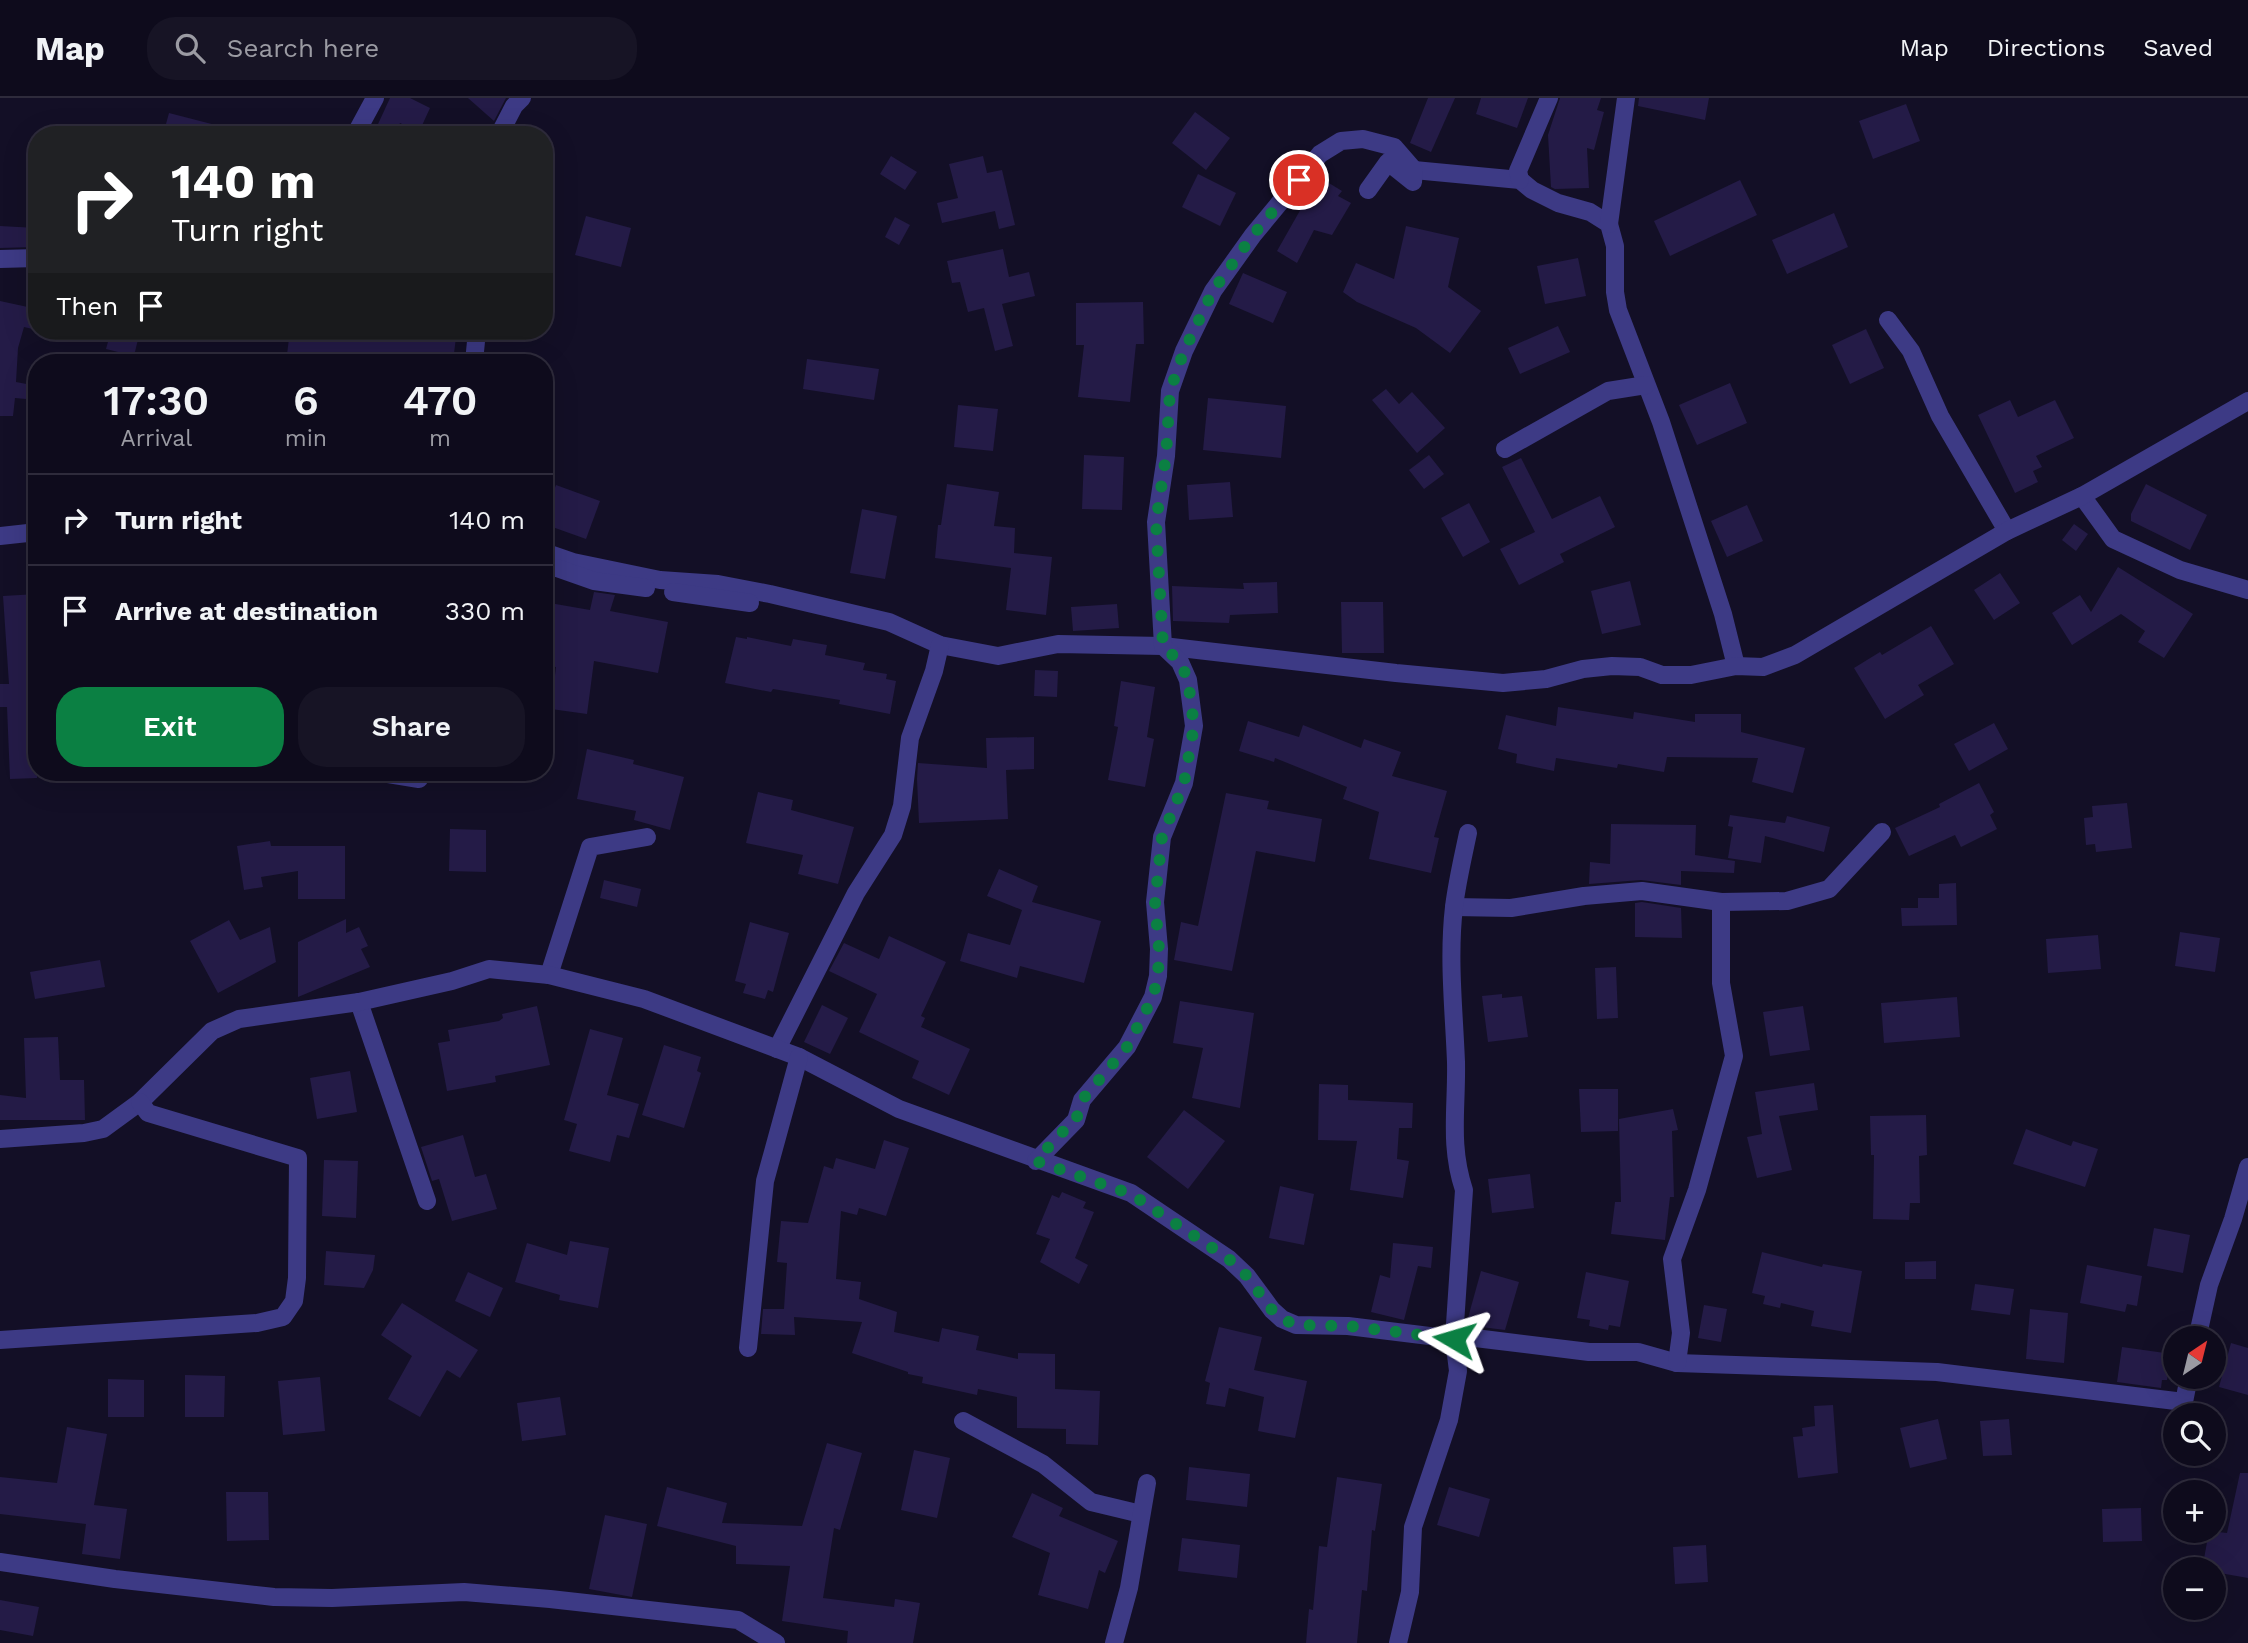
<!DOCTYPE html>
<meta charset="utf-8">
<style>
:root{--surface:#0e0b1c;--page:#171425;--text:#f1f3f6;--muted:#9b9ba3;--line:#2e2b3b;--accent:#0b8043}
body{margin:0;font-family:"Work Sans",sans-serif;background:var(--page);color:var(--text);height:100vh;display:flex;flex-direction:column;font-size:26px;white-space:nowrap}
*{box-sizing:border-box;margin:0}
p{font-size:23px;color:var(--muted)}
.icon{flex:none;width:38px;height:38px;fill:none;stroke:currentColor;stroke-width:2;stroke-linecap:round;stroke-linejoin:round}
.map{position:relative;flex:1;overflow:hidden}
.details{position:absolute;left:28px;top:256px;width:525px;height:427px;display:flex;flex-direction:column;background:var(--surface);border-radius:28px;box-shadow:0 7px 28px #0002,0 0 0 2px var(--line)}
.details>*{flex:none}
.hud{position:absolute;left:28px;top:28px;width:525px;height:214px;border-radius:28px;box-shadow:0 7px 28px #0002,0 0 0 2px var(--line);background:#202124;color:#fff;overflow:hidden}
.needle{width:46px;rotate:35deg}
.tools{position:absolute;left:2163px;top:1228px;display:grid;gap:14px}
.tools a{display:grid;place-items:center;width:63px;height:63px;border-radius:50%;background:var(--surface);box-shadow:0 7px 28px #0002,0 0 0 2px var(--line);font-size:35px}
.pin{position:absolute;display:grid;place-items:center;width:60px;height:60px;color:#fff;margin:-30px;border:4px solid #fff;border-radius:50%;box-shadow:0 2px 7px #0007}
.me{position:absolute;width:77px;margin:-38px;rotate:277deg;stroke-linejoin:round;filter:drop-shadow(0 0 5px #0008)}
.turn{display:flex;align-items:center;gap:24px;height:147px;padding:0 28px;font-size:32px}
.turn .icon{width:91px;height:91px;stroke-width:2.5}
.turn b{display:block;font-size:49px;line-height:60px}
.then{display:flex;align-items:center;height:66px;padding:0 28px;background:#0003;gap:14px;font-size:26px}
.eta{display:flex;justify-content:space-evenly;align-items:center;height:119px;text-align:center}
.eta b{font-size:42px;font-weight:600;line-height:49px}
.cta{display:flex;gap:14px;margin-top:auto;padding:14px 28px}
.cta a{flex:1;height:80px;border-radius:28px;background:var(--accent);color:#fff;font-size:28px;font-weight:600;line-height:80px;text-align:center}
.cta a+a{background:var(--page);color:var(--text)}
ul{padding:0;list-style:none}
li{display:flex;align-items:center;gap:21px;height:91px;padding:0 28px;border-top:2px solid var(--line)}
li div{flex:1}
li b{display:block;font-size:26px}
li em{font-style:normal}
header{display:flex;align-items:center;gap:42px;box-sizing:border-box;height:98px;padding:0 35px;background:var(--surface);border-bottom:2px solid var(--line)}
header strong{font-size:33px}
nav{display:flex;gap:38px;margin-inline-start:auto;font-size:24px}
.search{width:490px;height:63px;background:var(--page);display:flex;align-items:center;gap:18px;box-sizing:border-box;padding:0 24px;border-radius:28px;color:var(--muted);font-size:26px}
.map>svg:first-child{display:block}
</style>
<header>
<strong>Map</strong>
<div class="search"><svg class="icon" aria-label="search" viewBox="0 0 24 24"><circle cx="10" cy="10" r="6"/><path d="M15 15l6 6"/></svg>Search here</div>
<nav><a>Map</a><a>Directions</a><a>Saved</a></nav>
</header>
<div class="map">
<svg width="2248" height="1545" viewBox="0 0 2248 1545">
<rect width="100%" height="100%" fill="#130f26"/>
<g fill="#241b47">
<path d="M390,0H410L430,10L419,34L400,25L394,37H373Z"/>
<path d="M468,0H506L494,23Z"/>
<path d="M1428,0H1455L1431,54L1410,45Z"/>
<path d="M1481,0H1528L1517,30L1476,16Z"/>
<path d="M1560,0H1601L1597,12L1604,14L1594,52L1587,50L1589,90L1555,91L1551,89L1548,37Z"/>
<path d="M1639,0H1709L1705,22L1638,8Z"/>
<path d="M1906,6L1920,43L1873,61L1859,23Z"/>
<path d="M1195,14L1230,40L1206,72L1172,45Z"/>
<path d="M169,15L231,31L230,37H163Z"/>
<path d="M891,58L917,74L905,92L880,76Z"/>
<path d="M983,58L987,75L1002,72L1015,127L999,131L995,113L942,125L937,105L958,100L949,66Z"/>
<path d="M1198,76L1236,95L1220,128L1182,109Z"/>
<path d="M1319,79L1342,93L1338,98L1351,105L1332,137L1314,132L1297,165L1277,153Z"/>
<path d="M1740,82L1757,117L1670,158L1654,123Z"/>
<path d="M1834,115L1848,149L1787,176L1772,142Z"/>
<path d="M586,118L631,130L621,169L575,157Z"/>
<path d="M895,119L910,127L899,147L885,139Z"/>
<path d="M0,128L37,130L36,149L0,150Z"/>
<path d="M1406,128L1459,140L1448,189L1481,213L1450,255L1416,230L1357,204L1343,194L1356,165L1394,181Z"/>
<path d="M1003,151L1009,179L1029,174L1035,198L1002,206L1013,248L995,253L984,210L968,214L960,184L952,185L947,163Z"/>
<path d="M1578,160L1586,198L1545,206L1537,168Z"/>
<path d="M1243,175L1287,194L1273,225L1229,206Z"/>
<path d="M0,203L37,211V232L24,229L18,250L16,284L37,288V302L15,300L13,318H0Z"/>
<path d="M1143,204L1144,246H1136L1130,304L1078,299L1084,247H1076V205Z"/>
<path d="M1558,228L1570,254L1520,276L1508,250Z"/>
<path d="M1866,231L1884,270L1850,286L1832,247Z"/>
<path d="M111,233H140L134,258L106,251Z"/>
<path d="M290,233H404L456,239L453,264H286Z"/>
<path d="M807,261L879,271L874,302L803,291Z"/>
<path d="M1730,285L1747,325L1697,347L1679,307Z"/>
<path d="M1386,291L1399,306L1412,294L1445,330L1417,355L1372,302Z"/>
<path d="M1208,300L1286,308L1281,360L1203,352Z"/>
<path d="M2010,302L2018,319L2055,302L2074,340L2036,358L2042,369L2033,373L2038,384L2015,395L1978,317Z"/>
<path d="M958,307L998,311L993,353L954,349Z"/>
<path d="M1084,357L1124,359L1122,412L1082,411Z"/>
<path d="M1429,357L1444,376L1424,391L1409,372Z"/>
<path d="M1521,360L1552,421L1600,398L1615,429L1560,456L1564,464L1519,487L1500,451L1535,434L1502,369Z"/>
<path d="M1230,384L1233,419L1189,422L1187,387Z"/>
<path d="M947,386L999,394L994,428L1015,430L1014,455L1052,459L1046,517L1006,512L1011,470L935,460L938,427H941Z"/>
<path d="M2146,386L2207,417L2190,452L2131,423V416Z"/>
<path d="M556,387L600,403L586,441L544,426V419Z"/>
<path d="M1469,405L1490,444L1463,459L1441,420Z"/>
<path d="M1747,407L1763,443L1727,459L1711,423Z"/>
<path d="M862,411L897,418L885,481L850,475Z"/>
<path d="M2074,426L2088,436L2076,453L2062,442Z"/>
<path d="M2118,469L2193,516L2164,560L2138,544L2145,533L2121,516L2072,547L2052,515L2080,497L2091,514Z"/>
<path d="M2000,475L2020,505L1994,522L1974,492Z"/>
<path d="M1630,483L1641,527L1602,536L1591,493Z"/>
<path d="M1277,484L1278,515L1230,517L1229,525L1173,523L1172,488L1244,491L1243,485Z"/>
<path d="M594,494L615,497L610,513L668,524L658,575L594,563L587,616L551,611L556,569L544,568V504L590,512Z"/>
<path d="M37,496V680L10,681L7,609H0V586H9L3,498Z"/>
<path d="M1341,504H1383L1384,555H1342Z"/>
<path d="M1117,506L1119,530L1073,533L1071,509Z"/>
<path d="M1931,528L1954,566L1918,587L1924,597L1885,621L1854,570L1880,554L1882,557Z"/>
<path d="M736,539L747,541V539L791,548L793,541L827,547L825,557L865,565L863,572L887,576L886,581L896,583L890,616L839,606L840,602L773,591L771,594L725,585Z"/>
<path d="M1035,572L1058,573L1057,599L1034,598Z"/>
<path d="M1121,583L1155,589L1147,639L1154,641L1145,689L1108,682L1118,629L1114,628Z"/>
<path d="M1558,609L1633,621L1634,614L1695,624V616H1741V634L1805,650L1793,695L1752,684L1758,660L1667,659L1664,674L1618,666L1617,670L1556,660L1554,673L1516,665L1517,656L1498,651L1506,617L1556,628Z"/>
<path d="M1248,623L1299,639L1303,627L1361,650L1364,641L1401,654L1392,678L1447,693L1434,739L1439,740L1431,775L1369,761L1379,714L1343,701L1347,689L1275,660L1274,664L1239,653Z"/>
<path d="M1994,625L2008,651L1969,673L1954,646Z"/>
<path d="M1034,639V671L1006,672L1008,721L919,725L917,681L918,665L987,670L986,640Z"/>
<path d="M587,651L634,662L633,666L684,679L670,732L634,722L636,713L577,701Z"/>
<path d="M1979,685L1994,714L1990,717L1997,731L1961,749L1955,737L1909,758L1895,730L1940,709L1939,706Z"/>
<path d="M758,694L793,702L791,712L854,729L838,786L798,776L803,757L746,745Z"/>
<path d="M1226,695L1269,703L1267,711L1322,721L1315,764L1256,753L1232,873L1174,862L1181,824L1198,828Z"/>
<path d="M2127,705L2132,750L2096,754L2095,746L2086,747L2084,720L2093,719L2092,708Z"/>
<path d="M1730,717L1785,725L1787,718L1830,729L1824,754L1765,738L1761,765L1728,760L1733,729L1728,728Z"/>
<path d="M1611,726L1696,727L1695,757L1735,763L1734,775L1681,773V787L1641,782L1589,786L1590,764L1610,766Z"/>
<path d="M450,731L486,732V774L449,773Z"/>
<path d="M270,743L271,748H345V801H298V773L261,779L263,789L244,792L237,748Z"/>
<path d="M999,771L1038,788L1032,804L1101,823L1084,885L1020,868L1017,880L960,863L968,835L1010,847L1022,812L987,798Z"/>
<path d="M604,782L641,791L637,809L600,800Z"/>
<path d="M1956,785L1957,827L1902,828L1901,810H1918V800H1939V786Z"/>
<path d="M1642,804L1681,810L1682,840L1635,839V805Z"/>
<path d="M346,821V835L359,829L368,848L361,851L370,869L298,899V844Z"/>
<path d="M229,822L240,842L270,829L276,864L218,895L190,843Z"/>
<path d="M750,824L789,835L773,894L768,892L765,901L743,895L746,886L735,883Z"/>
<path d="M2180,834L2220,840L2215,874L2175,868Z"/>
<path d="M2098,837L2101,871L2048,875L2046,841Z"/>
<path d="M889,838L946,864L921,918L925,920L921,929L970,951L949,997L912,980L919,963L859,934L877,896L829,873L844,845L879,861Z"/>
<path d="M100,862L105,889L35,901L30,874Z"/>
<path d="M1616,869L1618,920L1597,921L1595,870Z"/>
<path d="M1502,896V900L1522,898L1528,939L1488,944L1482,898Z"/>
<path d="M1957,899L1960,939L1884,945L1881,905Z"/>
<path d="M1180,903L1254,915L1240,1010L1192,1000L1203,950L1173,945Z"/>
<path d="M822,907L848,920L830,956L804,944Z"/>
<path d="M537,908L550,967L495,978L496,984L447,993L438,945L450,943L448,932L499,923L503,920L502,916Z"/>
<path d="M1803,908L1810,952L1770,958L1763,914Z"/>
<path d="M590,931L623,940L607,997L639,1006L629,1040L617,1037L610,1064L569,1053L577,1026L564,1022Z"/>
<path d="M58,939L60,982H84L85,1022H0V997L26,1000L24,940Z"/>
<path d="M664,947L701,959L697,973L701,975L684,1030L642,1017Z"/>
<path d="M350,973L357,1014L317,1021L310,980Z"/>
<path d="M1814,985L1818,1012L1779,1018L1792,1072L1757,1080L1747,1039L1762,1036L1755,994Z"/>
<path d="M1319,986L1348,987V1002L1413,1005L1412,1030H1399L1397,1061L1409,1063L1403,1100L1350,1092L1357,1043L1318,1042Z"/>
<path d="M1579,991H1618V1033L1581,1034Z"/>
<path d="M1673,1011L1678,1032L1672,1033L1674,1099H1670L1665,1142L1611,1136L1615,1104H1621L1619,1021Z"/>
<path d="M1184,1012L1225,1043L1188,1091L1147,1059Z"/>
<path d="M1926,1017L1927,1057L1919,1058L1920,1105H1910L1909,1122L1873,1121L1874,1057H1871L1870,1018Z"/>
<path d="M2026,1031L2071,1048L2073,1043L2098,1051L2085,1089L2013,1066Z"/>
<path d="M463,1037L475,1079L486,1076L497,1111L452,1123L439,1081L432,1083L421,1049Z"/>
<path d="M884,1042L909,1050L886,1118L859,1110L857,1117L841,1113L836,1181L861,1184L859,1201L897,1214L894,1234L939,1244L942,1230L979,1238L976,1252L1018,1261V1255L1055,1256V1291L1100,1293L1098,1347L1066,1346V1331L1017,1330V1299L978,1291L977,1297L922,1285L923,1279L908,1276V1274L852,1255L862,1224L794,1219L795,1237L761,1236L763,1211H784L787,1165L777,1164L781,1123L808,1125L824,1068L833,1071L836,1060L875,1071Z"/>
<path d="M324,1062L358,1063L356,1120L322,1118Z"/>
<path d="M1530,1076L1534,1110L1492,1115L1488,1081Z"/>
<path d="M1280,1088L1314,1096L1304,1147L1269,1140Z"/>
<path d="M1062,1094L1086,1104L1083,1110L1094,1114L1075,1160L1088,1167L1079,1186L1040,1164L1050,1141L1036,1136L1052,1097L1059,1100Z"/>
<path d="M2154,1130L2190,1137L2183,1175L2147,1168Z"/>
<path d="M570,1143L609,1150L598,1210L559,1202L560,1197L515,1184L527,1145L567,1157Z"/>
<path d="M1393,1145L1433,1149L1431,1170L1418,1168L1404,1222L1371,1214L1380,1177L1390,1180Z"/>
<path d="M326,1153L375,1157L373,1172L364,1190L324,1187Z"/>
<path d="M1762,1154L1822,1169L1823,1166L1862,1173L1851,1235L1811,1228L1814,1213L1781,1205L1780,1210L1763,1206L1765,1198L1752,1195Z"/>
<path d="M1936,1163V1181H1905V1164Z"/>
<path d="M2087,1167L2142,1178L2137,1208L2127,1206L2125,1214L2080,1205Z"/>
<path d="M1481,1173L1519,1184L1505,1232L1466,1227Z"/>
<path d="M468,1174L503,1190L490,1219L455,1203Z"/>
<path d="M1586,1174L1629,1183L1620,1229L1609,1227L1608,1232L1589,1228L1590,1222L1577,1220Z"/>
<path d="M1975,1186L2014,1191L2010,1217L1971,1212Z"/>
<path d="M402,1205L478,1252L460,1280L447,1272L420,1319L388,1301L412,1258L381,1237Z"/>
<path d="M1704,1207L1727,1211L1721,1244L1698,1240Z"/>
<path d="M2030,1211L2068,1215L2064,1265L2026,1261Z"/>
<path d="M1219,1229L1262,1239L1254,1272L1307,1283L1295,1340L1258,1333L1264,1299L1229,1290L1225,1309L1206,1306L1210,1285L1205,1283Z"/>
<path d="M2231,1245L2248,1250V1297L2219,1289Z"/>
<path d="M2122,1249L2165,1255L2164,1262L2170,1263L2167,1282H2162L2161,1290L2117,1284Z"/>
<path d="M185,1277L225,1278L224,1319H185Z"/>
<path d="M320,1279L325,1333L283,1337L278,1283Z"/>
<path d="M108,1281L144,1282V1319H108Z"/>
<path d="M560,1299L566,1337L522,1343L517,1305Z"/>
<path d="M1833,1307L1838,1375L1798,1380L1793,1339L1803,1338L1802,1330L1815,1328L1814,1308Z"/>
<path d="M1938,1321L1947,1361L1910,1370L1900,1330Z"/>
<path d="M2009,1321L2012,1357L1983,1358L1980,1323Z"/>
<path d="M67,1329L107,1336L94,1407L127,1411L120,1461L82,1456L86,1426L0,1416V1379L57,1385Z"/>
<path d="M827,1345L862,1355L840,1432L834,1430L823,1500L894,1509L895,1501L920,1505L913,1545H847L848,1533L782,1523L790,1468L736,1466V1448L657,1428L667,1389L727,1405L722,1425L802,1428Z"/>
<path d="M914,1352L950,1360L937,1420L901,1412Z"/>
<path d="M1189,1369L1250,1376L1247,1409L1186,1402Z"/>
<path d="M2240,1375H2248V1480L2214,1474V1472H2202L2209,1433L2227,1435Z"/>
<path d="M1337,1379L1382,1386L1375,1433L1372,1432L1367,1493L1362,1492L1357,1545H1306L1309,1511L1313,1512L1319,1448L1327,1449Z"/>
<path d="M1449,1389L1490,1401L1479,1439L1437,1427Z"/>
<path d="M226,1394H268L269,1442L227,1443Z"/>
<path d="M1032,1395L1063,1410L1059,1418L1118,1443L1105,1475L1099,1472L1088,1511L1038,1497L1050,1455L1012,1439Z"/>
<path d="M2141,1410L2142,1443L2103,1444L2102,1411Z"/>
<path d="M605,1417L647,1426L632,1499L589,1491Z"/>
<path d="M1182,1440L1240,1447L1237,1480L1178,1473Z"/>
<path d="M1706,1447L1708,1484L1675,1486L1673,1449Z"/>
<path d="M0,1502L39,1509L33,1538L0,1532Z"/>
</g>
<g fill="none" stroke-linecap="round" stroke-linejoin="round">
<g stroke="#3d3a85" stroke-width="18">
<path d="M355,37L375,0"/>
<path d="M499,37L514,8L522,0"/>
<path d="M1414,72L1520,82L1532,92L1558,105L1590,114L1609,126L1615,148V194L1618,212L1661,324L1723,516L1736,568"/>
<path d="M1520,82L1518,73L1549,0"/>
<path d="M1609,126L1626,0"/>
<path d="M0,161L37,160"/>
<path d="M1888,222L1911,253L1940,318L2007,433"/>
<path d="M474,264L477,233"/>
<path d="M1505,351L1608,293L1646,287"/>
<path d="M2082,398L2113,441L2180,472L2248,492"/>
<path d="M0,438L37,434"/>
<path d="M544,454L573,464L660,482L718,486L770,496L889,524L940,547L998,558L1058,546L1163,548L1396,575L1503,585L1546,581L1583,571L1612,568L1640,569L1662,577H1691L1736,568L1763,569L1795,557L2007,433L2082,398L2248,303"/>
<path d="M557,470L594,483L646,490"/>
<path d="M673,494L750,505"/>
<path d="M376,674L419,681"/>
<path d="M1454,809L1511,810L1584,798L1642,793L1721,804L1787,803L1829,791L1882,734"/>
<path d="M549,877L590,749L647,739"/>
<path d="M359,904L427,1103"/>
<path d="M777,951L856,795L893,737L902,708L910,640L934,573L940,547"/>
<path d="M0,1041L84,1035L103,1031L140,1004L212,933L239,921L359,904L452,883L489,871L549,877L644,901L799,959L899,1011L1131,1095L1229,1161L1247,1178L1272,1212L1282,1221L1296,1227L1348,1228L1454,1241L1467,1239L1589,1254H1638L1677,1265L1937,1274L2184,1304L2189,1279"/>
<path d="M1036,1063L1076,1022L1082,1002L1127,949L1153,899L1158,878L1159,851L1155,804L1162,739L1184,685L1194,628L1188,582L1180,564L1163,548L1156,424L1166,358L1170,293L1184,253L1213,193L1253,137L1320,56L1341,43L1363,41L1394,49L1414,72L1413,84L1388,64L1368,92"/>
<path d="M2197,1241L2209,1187L2233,1121L2248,1069"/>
<path d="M0,1242L257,1225L283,1219L294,1203L297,1180L298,1060L148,1015L140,1004"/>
<path d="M748,1250L765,1083L799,959"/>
<path d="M1677,1265L1681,1235L1672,1161L1697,1092L1734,958L1721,885V804"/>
<path d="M963,1323L1043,1366L1091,1404L1141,1416"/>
<path d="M0,1464L115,1481L274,1499L332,1500L464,1494L550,1501L738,1522L776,1545"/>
<path d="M1114,1545L1129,1490L1147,1385"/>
<path d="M1398,1545L1410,1494L1413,1429L1449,1322L1458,1273L1454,1241L1464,1092C1449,1047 1457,1010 1456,964C1454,913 1448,860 1454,809C1457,784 1463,759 1468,735"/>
</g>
</g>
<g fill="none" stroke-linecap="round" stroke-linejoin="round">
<path stroke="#0b8043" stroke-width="12" stroke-dasharray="0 21.6" d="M1299,82L1253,137L1213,193L1184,253L1170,293L1166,358L1156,424L1163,548L1180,564L1188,582L1194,628L1184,685L1162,739L1155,804L1159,851L1158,878L1153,899L1127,949L1082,1002L1076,1022L1059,1037L1036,1063L1131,1096L1229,1161L1247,1178L1272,1212L1282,1221L1296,1227L1348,1228L1454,1241"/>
</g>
</svg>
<div class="tools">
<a><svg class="needle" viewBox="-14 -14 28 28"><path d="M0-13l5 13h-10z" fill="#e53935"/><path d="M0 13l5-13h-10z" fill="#9b9ba3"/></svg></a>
<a><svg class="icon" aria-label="search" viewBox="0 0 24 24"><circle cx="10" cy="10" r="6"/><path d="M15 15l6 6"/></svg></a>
<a>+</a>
<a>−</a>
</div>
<div class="pin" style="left:1299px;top:82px;background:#d93025"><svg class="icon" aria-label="arrive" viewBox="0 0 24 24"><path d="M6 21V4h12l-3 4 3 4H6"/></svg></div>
<svg class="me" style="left:1454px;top:1241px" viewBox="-20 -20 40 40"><path d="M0-17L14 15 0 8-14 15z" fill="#0b8043" stroke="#fff" stroke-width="4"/></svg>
<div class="hud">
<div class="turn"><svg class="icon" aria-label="right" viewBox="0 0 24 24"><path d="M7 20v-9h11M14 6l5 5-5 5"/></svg><div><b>140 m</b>Turn right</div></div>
<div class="then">Then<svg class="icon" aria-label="arrive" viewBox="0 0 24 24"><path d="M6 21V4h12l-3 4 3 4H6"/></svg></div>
</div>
<section class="details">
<div class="eta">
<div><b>17:30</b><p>Arrival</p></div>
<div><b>6</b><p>min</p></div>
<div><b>470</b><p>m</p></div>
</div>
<ul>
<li><svg class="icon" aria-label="right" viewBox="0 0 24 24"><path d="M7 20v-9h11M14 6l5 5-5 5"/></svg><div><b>Turn right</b></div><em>140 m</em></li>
<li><svg class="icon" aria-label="arrive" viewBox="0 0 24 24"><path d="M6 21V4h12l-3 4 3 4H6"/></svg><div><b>Arrive at destination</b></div><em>330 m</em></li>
</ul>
<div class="cta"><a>Exit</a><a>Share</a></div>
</section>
</div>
